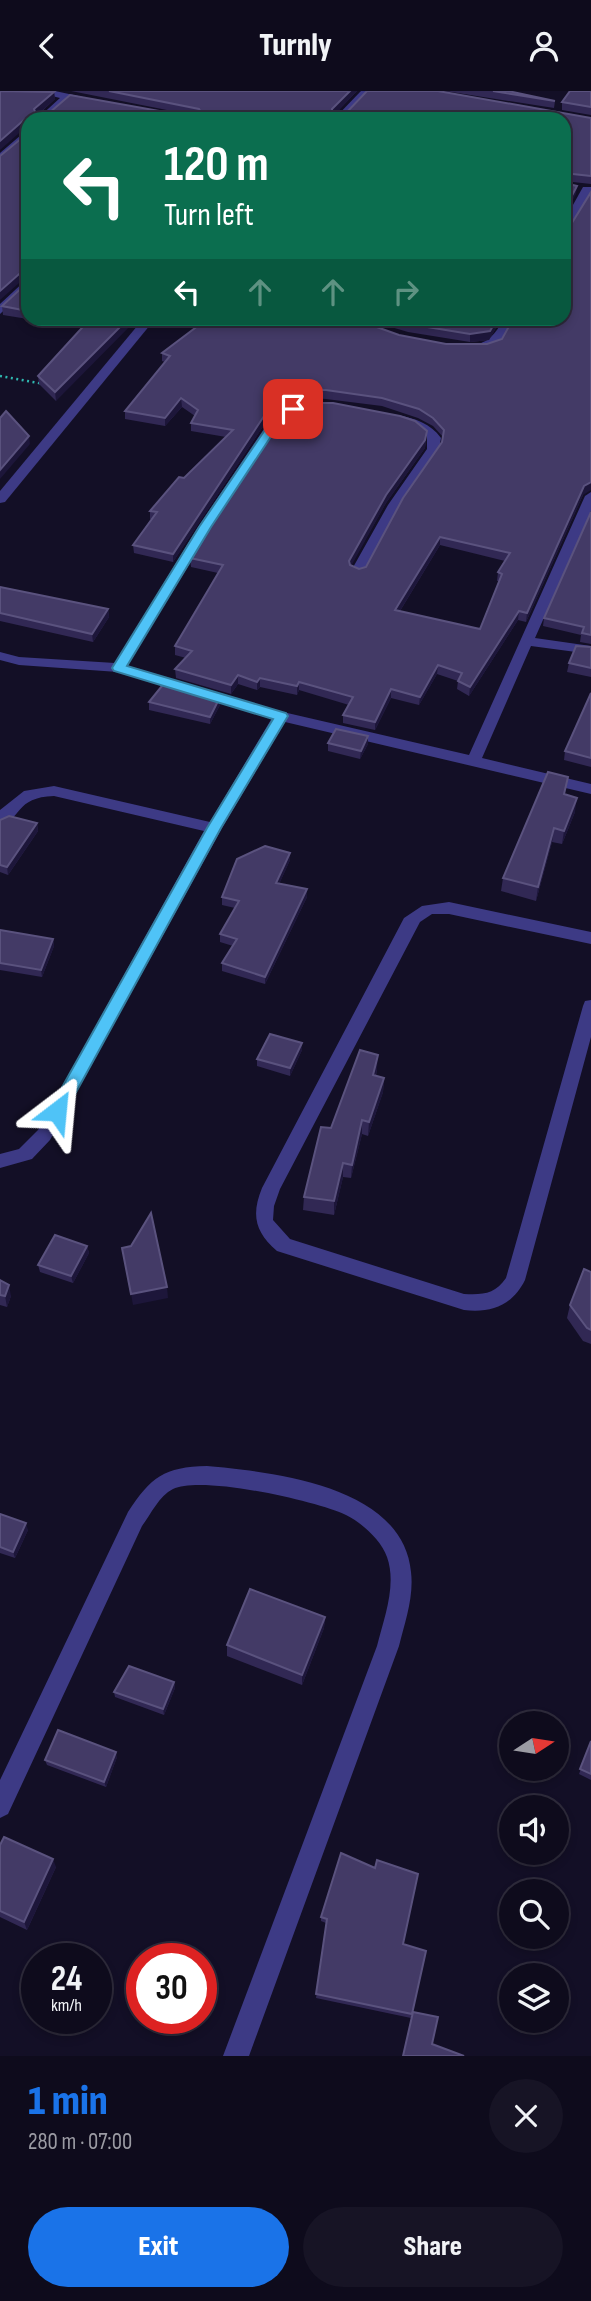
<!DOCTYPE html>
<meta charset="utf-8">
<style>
:root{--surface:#0e0b1c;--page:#171425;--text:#f1f3f6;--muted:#9b9ba3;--line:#2e2b3b;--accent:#1a73e8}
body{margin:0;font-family:"Sofia Sans Condensed",sans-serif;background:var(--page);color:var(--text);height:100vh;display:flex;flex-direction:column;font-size:26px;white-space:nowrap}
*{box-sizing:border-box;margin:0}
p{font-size:23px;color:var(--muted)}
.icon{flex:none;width:38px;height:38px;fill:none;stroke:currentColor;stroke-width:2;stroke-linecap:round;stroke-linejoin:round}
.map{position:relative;height:1965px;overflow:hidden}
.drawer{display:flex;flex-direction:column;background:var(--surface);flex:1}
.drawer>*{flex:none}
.hud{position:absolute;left:21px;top:21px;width:550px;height:214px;border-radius:21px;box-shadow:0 4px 10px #0003,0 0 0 2px var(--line);background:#0b6e4f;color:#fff;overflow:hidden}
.needle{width:46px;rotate:78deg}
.buttons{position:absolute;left:499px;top:1620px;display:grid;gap:14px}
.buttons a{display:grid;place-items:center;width:70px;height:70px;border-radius:50%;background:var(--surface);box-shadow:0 4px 10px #0003,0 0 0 2px var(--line);font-size:35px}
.speed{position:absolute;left:21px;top:1852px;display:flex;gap:14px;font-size:35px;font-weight:700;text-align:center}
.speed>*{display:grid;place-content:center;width:91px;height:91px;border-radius:50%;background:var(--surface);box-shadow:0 4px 10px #0003,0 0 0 2px var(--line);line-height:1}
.speed small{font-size:18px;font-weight:400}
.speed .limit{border:10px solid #d22;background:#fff;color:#111}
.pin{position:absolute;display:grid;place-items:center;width:60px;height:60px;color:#fff;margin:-30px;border-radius:14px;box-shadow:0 4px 10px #0006}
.me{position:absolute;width:77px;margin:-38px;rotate:29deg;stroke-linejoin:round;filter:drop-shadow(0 0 5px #0008)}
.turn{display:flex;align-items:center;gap:24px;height:147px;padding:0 28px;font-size:32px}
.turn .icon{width:91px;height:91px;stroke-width:2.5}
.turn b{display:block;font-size:49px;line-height:60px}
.lanes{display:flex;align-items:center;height:66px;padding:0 28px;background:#0003;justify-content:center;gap:35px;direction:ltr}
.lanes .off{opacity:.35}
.round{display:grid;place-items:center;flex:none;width:74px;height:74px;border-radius:37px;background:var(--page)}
.headline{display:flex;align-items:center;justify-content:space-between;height:119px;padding:0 28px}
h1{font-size:42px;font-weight:800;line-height:52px;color:var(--accent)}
.button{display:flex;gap:14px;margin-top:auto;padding:14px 28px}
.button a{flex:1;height:80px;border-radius:42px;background:var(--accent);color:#fff;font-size:28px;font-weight:800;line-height:80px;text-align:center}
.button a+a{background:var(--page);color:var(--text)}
header{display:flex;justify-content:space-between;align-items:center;height:91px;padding:0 28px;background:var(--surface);font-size:32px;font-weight:800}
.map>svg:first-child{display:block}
</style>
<header><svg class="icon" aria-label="back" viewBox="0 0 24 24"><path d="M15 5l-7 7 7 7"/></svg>Turnly<svg class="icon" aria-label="person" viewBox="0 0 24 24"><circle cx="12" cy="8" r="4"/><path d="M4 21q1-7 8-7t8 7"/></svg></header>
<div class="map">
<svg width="591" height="1965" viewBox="0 0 591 1965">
<rect width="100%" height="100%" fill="#130f26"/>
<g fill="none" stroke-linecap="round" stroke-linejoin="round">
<path stroke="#2fb8b0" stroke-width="2.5" stroke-dasharray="2 3.5" stroke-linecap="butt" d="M0,285L44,293"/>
<g fill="#3d3a85" fill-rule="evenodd">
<path d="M32,0H55L97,9L92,12L70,8L48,28H37L60,7Z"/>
<path d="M361,0H371L344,28H334Z"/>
<path d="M28,38V47L0,71V62Z"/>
<path d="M583,96H591V100L569,138L564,141V130Z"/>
<path d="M28,187V197L0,223V213Z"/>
<path d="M143,228H155L5,411L0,412V400Z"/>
<path d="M504,228H515C505,247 495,263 471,259V255C490,251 494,244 504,228Z"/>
<path d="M319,311L325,315L323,318L296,321L280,332L212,436L127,575L283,621L469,664L585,405L591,401V420L535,547L591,555V563L531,555L482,667L591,693V703L285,631L222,737L50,1049L32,1068L0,1077V1063L19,1058L38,1039L204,740L54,705C15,706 21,729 0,735V719L24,700L54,695L210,731L272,627L118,581L19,574L0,569V561L19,566L115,572L198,436L272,326L289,315Z"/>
<path d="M398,324C416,328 430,332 441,347L439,358L400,414L365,480L358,484L353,483L351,480L388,414L427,358V345L414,336L394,331V325Z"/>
<path d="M449,811L591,841V853L449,823H432L420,831L280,1098L274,1115L273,1129L290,1148L464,1203C483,1204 495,1203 506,1187L583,915L585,910L591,909V946L525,1189C512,1215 491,1222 464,1219L277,1160C255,1141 251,1124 262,1097L404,827L422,815Z"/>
<path d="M207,1375C275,1381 403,1395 411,1481C414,1506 405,1531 399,1555L249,1965H223L377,1555C384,1527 397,1494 387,1466C381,1449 362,1432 346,1424C317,1410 202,1384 173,1398C159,1405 151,1423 142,1435L8,1723L0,1727V1689L128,1421C151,1386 164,1376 207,1375Z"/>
</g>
</g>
<g fill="#312854" fill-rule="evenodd">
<path d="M0,0L54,1L55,8L39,23H187L71,0H357L336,22L591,27V93L564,90V28H28V36H26Z"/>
<path d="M445,0H508L555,10L554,17Z"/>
<path d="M591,0V24L562,19V11Z"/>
<path d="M28,191V228H36L34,229L3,224L2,215Z"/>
<path d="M90,228L56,310L39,293L38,285Z"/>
<path d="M357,228L583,404L526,531L518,529L469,605L457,598L458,590L437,583L419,614L391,607L375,639L343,632V624L349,614L299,599L297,604L260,596L257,599L238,593L231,603L176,587L175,578L186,567L175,564V555L218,482L191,476L190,467L426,348L425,357L386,412L351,474L359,478L366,476L442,351L443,346L433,335L418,327L382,315L326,308L310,307L291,312L270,325L173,471L134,462L133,454L151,428H150V420L226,346L191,340V332L195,325L182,316L165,335L125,328V320L165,271L162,270V262ZM440,454L505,470L498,481L497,490H499L480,538L400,520Z"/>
<path d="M364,228H501L489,249L470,251L408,241Z"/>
<path d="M591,421V553L580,551L581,544L543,535L544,527Z"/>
<path d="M0,496L108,518L109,526L93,551L0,530Z"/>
<path d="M591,556V586L567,581L569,572Z"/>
<path d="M591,602V676L564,669L565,660Z"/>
<path d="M149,611L220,614L210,633L149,619Z"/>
<path d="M328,652L368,653L360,668L328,660Z"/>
<path d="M565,703L575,721L562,753L552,751L536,810L501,800L503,787Z"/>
<path d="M0,729L37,732L38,740L8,784L0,781Z"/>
<path d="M290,769L279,793L307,798V806L265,893L222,880V872L233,855L220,851V843L235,817L222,814V806Z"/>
<path d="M0,839L53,848L54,855L42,886L0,879Z"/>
<path d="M302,952V959L290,985L257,975V968Z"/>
<path d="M377,978L376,985L384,987L383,1001L368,1045L362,1043L351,1087L343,1086L334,1124L303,1119L304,1106L331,1037Z"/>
<path d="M87,1155L89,1162L73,1192L40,1181L38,1174Z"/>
<path d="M591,1181V1253L583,1250L567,1227L570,1214Z"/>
<path d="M0,1189L11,1205L7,1216L0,1214Z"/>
<path d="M0,1423L28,1439L15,1467L0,1462Z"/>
<path d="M325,1526L324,1537L302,1594L227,1565V1554Z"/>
<path d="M174,1591L175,1597L164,1624L115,1606L114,1601Z"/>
<path d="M591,1650V1689L579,1683Z"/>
<path d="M117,1666L106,1696L47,1674L45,1669Z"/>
<path d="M0,1754L56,1776L27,1839L0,1826Z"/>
<path d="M321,1826L426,1860L411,1927L316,1907L326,1832L321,1830Z"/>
</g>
<g fill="#1d163a">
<path d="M350,0H357L332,26V18Z"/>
<path d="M54,1L55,8L35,26L34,18Z"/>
<path d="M25,28L26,36L0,59V50Z"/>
<path d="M577,95L576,103L564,126V120Z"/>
<path d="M27,176L28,184L0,209V200Z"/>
<path d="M128,228H137L56,310L55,301Z"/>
<path d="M497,228H501L489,249L470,251V243Z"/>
<path d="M310,299V307L291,312L270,325L173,471V463L270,316L291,304Z"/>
<path d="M181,307L182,316L165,335V327Z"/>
<path d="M427,340L425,357L386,412L349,479V470L386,404Z"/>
<path d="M29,345L30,353L0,388V379Z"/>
<path d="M591,391V399L583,404L526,531L527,522L584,395Z"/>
<path d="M440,446V454L395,528V519Z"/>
<path d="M108,518L109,526L93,551L92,543Z"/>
<path d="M519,520L518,529L469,605L470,596Z"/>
<path d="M438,574L437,583L419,614L420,606Z"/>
<path d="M238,584V593L231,603V594Z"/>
<path d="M260,587V596L257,599V591Z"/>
<path d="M299,591V599L297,604V595Z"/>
<path d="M391,598V607L375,639V631Z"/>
<path d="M220,606V614L210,633V626Z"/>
<path d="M368,645V653L360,668L361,660Z"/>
<path d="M577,707L575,721L562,753L564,740Z"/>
<path d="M37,732L38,740L8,784L7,776Z"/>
<path d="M554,737L552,751L536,810L538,796Z"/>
<path d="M290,762V769L276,800V792Z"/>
<path d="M307,798V806L265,893V886Z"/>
<path d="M53,848L54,855L42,886L41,879Z"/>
<path d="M302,952V959L290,985V977Z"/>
<path d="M378,964L377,978L372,998L373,984Z"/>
<path d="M384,987L383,1001L368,1045L369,1031Z"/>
<path d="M362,1029V1043L351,1087L352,1074Z"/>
<path d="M343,1072V1086L334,1124V1110Z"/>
<path d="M87,1155L89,1162L73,1192L71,1185Z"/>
<path d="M9,1194L11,1205L7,1216L5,1205Z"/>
<path d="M167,1196L168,1207L133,1214L131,1203Z"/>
<path d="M26,1432L28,1439L15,1467L13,1461Z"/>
<path d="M325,1526L324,1537L302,1594V1584Z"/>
<path d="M174,1591L175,1597L164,1624L163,1618Z"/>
<path d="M116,1661L117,1666L106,1696L104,1691Z"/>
<path d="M53,1768L56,1776L27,1839L24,1831Z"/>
</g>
<g fill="#433a66" stroke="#5a527e" stroke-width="2" fill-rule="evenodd">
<path d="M0,0L54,1L34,18L36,23L49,22L70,4L176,23H199L201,21L199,18L109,0H350L332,18V22H346L367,0H438L591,27V85L564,82V28H25L0,50Z"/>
<path d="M493,0H508L555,10Z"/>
<path d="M570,0H591V16L562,11Z"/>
<path d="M28,42V177L27,176L0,200V65Z"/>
<path d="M564,92L577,95L564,120Z"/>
<path d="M591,101V391L584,395L527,522L519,520L470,596L458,590L462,582L438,574L420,606L391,598L375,631L343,624L353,606L299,591L297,595L260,587L257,591L238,584L231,594L175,578L192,560L175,555L223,474L190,467L282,326L308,312H333L400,325L415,330L427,340L425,349L386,404L349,470L350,474L359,478L366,476L403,407L442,351L444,339L433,327L419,318L382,307L326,299H310L291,304L270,316L173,463L133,454L157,421L150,420L179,386L184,387L233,339L191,332L198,319L181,307L165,327L125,320L170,265L162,262L207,228H357L360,230L399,244L446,253H487L502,248L513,228H564V135H570ZM440,446L510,462L498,481L502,483L480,538L395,519Z"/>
<path d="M28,191V220L2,215Z"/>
<path d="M90,228H128L55,301L38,285Z"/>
<path d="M391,228H497L490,240L470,243L409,233Z"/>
<path d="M6,320L29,345L0,379V327Z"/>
<path d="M591,421V544L582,542L584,536L544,527Z"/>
<path d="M0,496L108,518L92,543L0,522Z"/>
<path d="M576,555L591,556V577L569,572Z"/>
<path d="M166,590L220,606L210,626L149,611Z"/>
<path d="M591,602V667L565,660Z"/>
<path d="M336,638L368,645L361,660L328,652Z"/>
<path d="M548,681L568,686L564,703L577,707L564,740L554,737L538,796L503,787Z"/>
<path d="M9,725L37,732L7,776L0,774V729Z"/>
<path d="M265,755L290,762L276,792L307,798L265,886L222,872L237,848L220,843L239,810L222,806L237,768Z"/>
<path d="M0,839L53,848L41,879L0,872Z"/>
<path d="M270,943L302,952L290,977L257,968Z"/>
<path d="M360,959L378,964L373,984L384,987L369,1031L362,1029L352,1074L343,1072L334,1110L304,1106L321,1036L331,1037Z"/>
<path d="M151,1122L167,1196L131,1203L122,1157L131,1155Z"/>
<path d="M55,1144L87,1155L71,1185L38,1174Z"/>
<path d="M584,1178L591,1181V1239L587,1237L570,1214Z"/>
<path d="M0,1189L9,1194L5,1205L0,1204Z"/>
<path d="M0,1423L26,1432L13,1461L0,1456Z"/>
<path d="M250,1498L325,1526L302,1584L227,1554Z"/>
<path d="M129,1575L174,1591L163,1618L114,1601Z"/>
<path d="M58,1639L116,1661L104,1691L45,1669Z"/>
<path d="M591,1650V1683L580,1678Z"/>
<path d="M4,1746L53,1768L24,1831L0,1820V1754Z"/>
<path d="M341,1762L375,1777L377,1769L418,1783L403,1853L426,1860L412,1923L316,1903L327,1828L321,1826Z"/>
<path d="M413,1921L438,1926L432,1953L464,1965H403Z"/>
</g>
<path fill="#4fc3f7" stroke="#337fa1" stroke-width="2" d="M289,316L298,318L280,332L211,436L127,575L286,622L288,625L221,737L63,1025H51L49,1020L51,1016L207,737L273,628L114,580L112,577L199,436L271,330Z"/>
</svg>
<div class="buttons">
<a><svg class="needle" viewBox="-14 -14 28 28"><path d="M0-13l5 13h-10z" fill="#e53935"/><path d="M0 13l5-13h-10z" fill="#9b9ba3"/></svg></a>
<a><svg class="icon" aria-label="sound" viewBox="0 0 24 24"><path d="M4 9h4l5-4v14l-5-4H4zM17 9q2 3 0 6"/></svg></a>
<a><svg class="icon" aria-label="search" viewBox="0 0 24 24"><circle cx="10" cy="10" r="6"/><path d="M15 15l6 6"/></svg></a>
<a><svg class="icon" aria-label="layers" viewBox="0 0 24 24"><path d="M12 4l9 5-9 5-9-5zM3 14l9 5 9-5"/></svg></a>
</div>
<div class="speed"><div>24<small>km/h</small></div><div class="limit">30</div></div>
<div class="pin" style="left:293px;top:318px;background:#d93025"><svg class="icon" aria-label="arrive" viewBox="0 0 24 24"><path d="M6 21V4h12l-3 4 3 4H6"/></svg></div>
<svg class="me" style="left:57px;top:1020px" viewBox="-20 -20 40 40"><path d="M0-17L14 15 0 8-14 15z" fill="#4fc3f7" stroke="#fff" stroke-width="4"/></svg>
<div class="hud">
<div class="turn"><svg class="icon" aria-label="left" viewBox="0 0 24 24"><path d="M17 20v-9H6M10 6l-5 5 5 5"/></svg><div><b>120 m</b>Turn left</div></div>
<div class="lanes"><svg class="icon" aria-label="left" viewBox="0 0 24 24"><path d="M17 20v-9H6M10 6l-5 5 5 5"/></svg><svg class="icon off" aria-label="ahead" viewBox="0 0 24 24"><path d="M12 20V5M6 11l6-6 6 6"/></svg><svg class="icon off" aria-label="ahead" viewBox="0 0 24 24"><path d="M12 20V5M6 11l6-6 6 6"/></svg><svg class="icon off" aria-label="right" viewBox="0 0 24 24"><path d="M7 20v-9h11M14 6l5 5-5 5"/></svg></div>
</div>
</div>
<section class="drawer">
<div class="headline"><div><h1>1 min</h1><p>280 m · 07:00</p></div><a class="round"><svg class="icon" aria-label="close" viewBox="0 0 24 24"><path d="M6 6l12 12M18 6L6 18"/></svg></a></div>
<div class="button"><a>Exit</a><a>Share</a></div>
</section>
